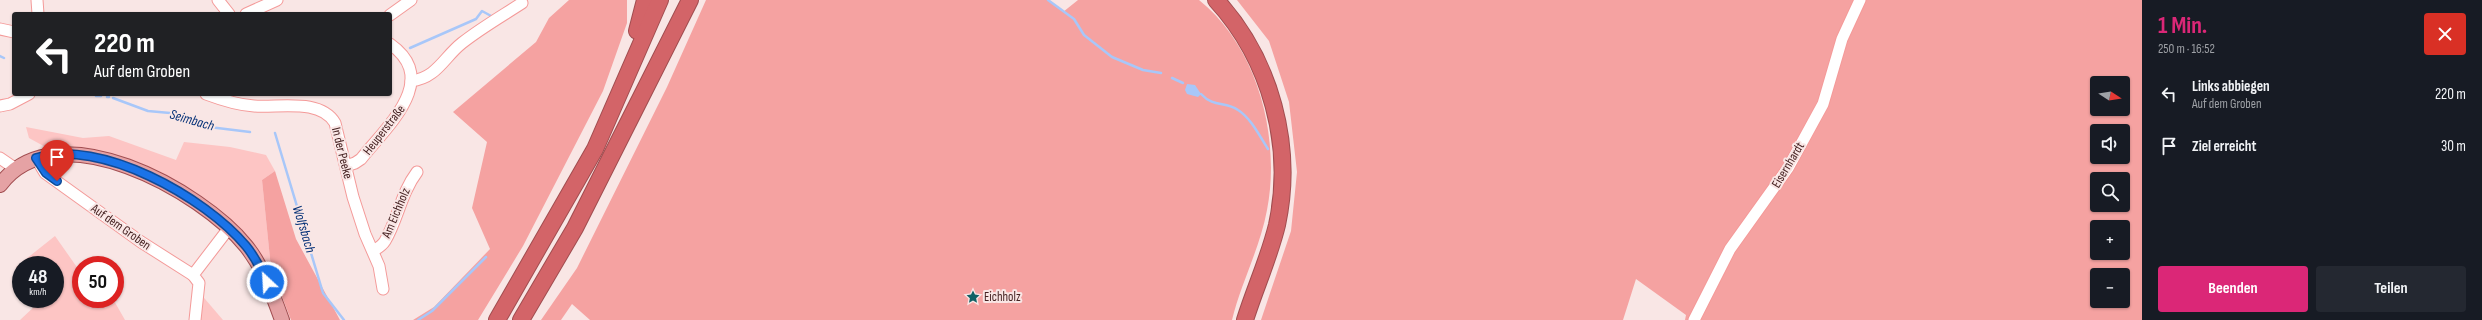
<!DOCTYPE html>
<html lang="de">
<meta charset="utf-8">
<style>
:root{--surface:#171b24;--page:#242831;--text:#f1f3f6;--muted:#9ea1a6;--accent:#db2777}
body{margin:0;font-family:"Sofia Sans Condensed",sans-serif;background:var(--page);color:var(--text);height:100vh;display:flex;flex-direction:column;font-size:15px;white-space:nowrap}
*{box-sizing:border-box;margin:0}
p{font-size:13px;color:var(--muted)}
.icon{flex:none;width:22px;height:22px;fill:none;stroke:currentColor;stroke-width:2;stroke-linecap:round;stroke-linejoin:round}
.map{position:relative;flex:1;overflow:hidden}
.details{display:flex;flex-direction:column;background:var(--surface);width:340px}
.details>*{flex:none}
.hud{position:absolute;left:12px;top:12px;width:380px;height:84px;border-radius:4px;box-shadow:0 1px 3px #0004;background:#202124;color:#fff;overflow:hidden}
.needle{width:26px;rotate:102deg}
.buttons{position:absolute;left:2090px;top:76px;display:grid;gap:8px}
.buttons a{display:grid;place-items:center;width:40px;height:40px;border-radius:4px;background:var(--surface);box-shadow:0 1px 3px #0004;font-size:20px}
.speed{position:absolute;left:12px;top:256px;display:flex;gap:8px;font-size:20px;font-weight:700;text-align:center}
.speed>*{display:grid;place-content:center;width:52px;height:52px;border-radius:50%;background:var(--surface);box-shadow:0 1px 3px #0004;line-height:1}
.speed small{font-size:10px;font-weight:400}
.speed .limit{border:6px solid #d22;background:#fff;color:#111}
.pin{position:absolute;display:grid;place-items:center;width:34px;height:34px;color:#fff;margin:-41px -17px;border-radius:50% 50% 50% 0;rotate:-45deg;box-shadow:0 0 4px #0007}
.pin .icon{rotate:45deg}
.me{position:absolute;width:44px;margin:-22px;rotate:335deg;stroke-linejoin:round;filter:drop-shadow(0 0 3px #0008)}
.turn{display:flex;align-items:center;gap:14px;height:84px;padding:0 16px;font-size:18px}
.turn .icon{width:52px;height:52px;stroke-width:2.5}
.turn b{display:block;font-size:28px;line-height:34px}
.round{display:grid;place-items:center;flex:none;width:42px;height:42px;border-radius:4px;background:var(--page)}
.headline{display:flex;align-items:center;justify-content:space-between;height:68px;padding:0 16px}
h1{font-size:24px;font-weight:700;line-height:30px;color:var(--accent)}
.button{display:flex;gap:8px;margin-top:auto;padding:8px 16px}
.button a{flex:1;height:46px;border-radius:4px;background:var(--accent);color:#fff;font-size:16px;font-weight:700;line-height:46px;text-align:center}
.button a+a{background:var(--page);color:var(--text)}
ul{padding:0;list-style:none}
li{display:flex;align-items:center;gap:12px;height:52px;padding:0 16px}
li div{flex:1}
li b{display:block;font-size:15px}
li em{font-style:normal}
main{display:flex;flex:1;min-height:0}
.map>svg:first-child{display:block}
</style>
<main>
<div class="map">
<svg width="2142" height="320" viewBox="0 0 2142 320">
<rect width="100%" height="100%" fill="#f9e6e5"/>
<g fill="#fdc5c4">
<path d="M26,127L83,138L109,136L176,160L184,142L230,147L266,155L275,171L262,180L271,268L233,222L210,205L79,149H49L29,138Z"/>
<path d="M55,236L81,273V299H113L125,320H20L35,306L34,299H55V265H21V274L16,267Z"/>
<path d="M199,292L223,320H198Z"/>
</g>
<g fill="#f5a2a1" fill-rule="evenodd">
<path d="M569,0H627V23L603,91L523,246L478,320H413L434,307L490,249L472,208L487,142L453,112L536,42L549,18Z"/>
<path d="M706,0H1049L1063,12L1078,0H1199C1258,47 1281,138 1267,210C1260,248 1241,283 1232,320H590L572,304L561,320H541L577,268L667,87Z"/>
<path d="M1237,0H2142V320H1685L1686,315L1636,279L1623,320H1261L1291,231L1297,172L1289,102L1269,41ZM2097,83H2123V109H2097ZM2097,131H2123V157H2097ZM2097,179H2123V205H2097ZM2097,227H2123V253H2097ZM2097,275H2123V301H2097Z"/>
<path d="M275,171L296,239L340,320H291L271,268L262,180Z"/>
</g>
<path fill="#a8c7f9" d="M1187,84L1195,85L1201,94L1198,97L1187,94L1185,90Z"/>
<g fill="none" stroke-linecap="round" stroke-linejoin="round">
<g stroke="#a8c7f9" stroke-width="2.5">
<path d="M1048,0L1074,19L1084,35L1112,57L1143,70L1161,73"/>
<path d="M410,48L476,19L482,11L493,17"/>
<path d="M0,56L4,58"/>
<path d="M1172,78L1183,83"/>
<path d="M1201,94C1214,108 1225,101 1238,110C1251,118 1260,137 1268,149"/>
<path d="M96,96H101"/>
<path d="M107,97H109"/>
<path d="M113,98L148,111L170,113L201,126L250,132"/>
<path d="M275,133L323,293L344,320"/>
<path d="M418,320L432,311L486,257"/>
</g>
<g stroke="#f49a99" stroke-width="13">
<g id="minor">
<path d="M37,0L38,14"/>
<path d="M218,0L229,14"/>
<path d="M246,14L277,0"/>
<path d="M390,15L411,0"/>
<path d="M0,29L14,32"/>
<path d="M411,81C437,78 444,57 462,43C481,28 502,16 522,3"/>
<path d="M206,94C222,100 237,105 254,106C279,108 320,98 335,123L353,197L365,234L379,266L383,289"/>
<path d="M0,106L10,104L29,94"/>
<path d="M0,158L16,169"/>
<path d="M36,158L45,173L141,242L193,275"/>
<path d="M346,166L355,163L361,159C387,126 441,80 390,44"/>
<path d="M373,251C378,248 382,246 385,241C398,219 401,193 417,172"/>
<path d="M195,320L199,283L193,275L229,228"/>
<path d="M1694,320L1730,249L1788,168L1823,104L1842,39L1860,0"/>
</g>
</g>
<g stroke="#a14d50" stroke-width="16">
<path id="major" d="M0,185C56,109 202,191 246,246C263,267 273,295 282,320"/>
</g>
<g stroke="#a14d50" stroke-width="18">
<g id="highway">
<path d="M1216,0C1271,60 1294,146 1277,225C1269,258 1255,288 1245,320"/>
<path d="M637,31L645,0"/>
<path d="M497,320L595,149L660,0"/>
<path d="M521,320L575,228L690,0"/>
</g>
</g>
<use href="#minor" stroke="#fff" stroke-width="11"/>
<use href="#major" stroke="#e5a2a4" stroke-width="14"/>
<use href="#highway" stroke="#d36468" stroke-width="16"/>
</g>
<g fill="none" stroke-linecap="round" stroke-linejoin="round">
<g stroke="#114b97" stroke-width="10">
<path id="route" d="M57,181L46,173L36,158C100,138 205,197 246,246C255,257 261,269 267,282"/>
</g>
<use href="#route" stroke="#1a73e8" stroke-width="7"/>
</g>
<defs>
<g id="sight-bare" transform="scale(1.08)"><path d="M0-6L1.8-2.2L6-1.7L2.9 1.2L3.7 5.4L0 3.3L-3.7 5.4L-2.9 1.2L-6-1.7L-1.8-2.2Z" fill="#106165" stroke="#f9e6e5" stroke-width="2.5" paint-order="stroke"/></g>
</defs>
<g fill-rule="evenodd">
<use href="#sight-bare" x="973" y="297"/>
</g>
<g text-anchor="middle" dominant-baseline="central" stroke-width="4" stroke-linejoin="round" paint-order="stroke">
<g font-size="13" fill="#452222" stroke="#f9e6e5">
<text transform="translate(384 130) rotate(-52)">Heuperstraße</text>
<text transform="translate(342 153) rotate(76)">In der Peeke</text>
<text transform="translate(1788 165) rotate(-59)">Eisernhardt</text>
<text transform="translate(396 213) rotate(-67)">Am Eichholz</text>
<text transform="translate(121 227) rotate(35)">Auf dem Groben</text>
</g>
<g font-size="13" fill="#452222" stroke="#f9e6e5" text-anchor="start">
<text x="984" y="297">Eichholz</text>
</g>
<g font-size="14" font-style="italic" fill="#053177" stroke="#f9e6e5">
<text transform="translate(192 120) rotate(16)">Seimbach</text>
<text transform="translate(304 229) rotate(73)">Wolfsbach</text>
</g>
</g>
</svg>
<div class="buttons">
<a><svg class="needle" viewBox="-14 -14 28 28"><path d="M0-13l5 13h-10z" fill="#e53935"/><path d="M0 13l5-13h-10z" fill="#9ea1a6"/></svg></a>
<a><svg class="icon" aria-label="sound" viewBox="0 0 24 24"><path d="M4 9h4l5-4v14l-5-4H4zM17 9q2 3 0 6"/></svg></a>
<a><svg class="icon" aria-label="search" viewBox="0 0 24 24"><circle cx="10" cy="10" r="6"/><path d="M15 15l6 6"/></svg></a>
<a>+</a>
<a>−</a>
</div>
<div class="speed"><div>48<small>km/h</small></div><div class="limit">50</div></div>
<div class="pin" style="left:57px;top:181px;background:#d93025"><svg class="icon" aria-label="arrive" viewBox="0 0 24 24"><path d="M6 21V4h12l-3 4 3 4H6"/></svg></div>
<svg class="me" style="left:267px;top:282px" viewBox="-20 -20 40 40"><circle r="17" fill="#1a73e8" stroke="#fff" stroke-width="3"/><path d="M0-11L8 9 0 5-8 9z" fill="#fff"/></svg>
<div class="hud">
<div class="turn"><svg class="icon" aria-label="left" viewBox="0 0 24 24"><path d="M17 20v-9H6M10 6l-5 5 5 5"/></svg><div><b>220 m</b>Auf dem Groben</div></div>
</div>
</div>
<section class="details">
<div class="headline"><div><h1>1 Min.</h1><p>250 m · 16:52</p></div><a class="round" style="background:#d93025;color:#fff"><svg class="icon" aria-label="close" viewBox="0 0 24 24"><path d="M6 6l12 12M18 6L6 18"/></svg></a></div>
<ul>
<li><svg class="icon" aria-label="left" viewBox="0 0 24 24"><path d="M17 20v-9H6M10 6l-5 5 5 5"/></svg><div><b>Links abbiegen</b><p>Auf dem Groben</p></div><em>220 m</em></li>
<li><svg class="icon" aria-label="arrive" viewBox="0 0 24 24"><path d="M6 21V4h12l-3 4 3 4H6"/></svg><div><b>Ziel erreicht</b></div><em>30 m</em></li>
</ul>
<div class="button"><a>Beenden</a><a>Teilen</a></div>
</section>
</main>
